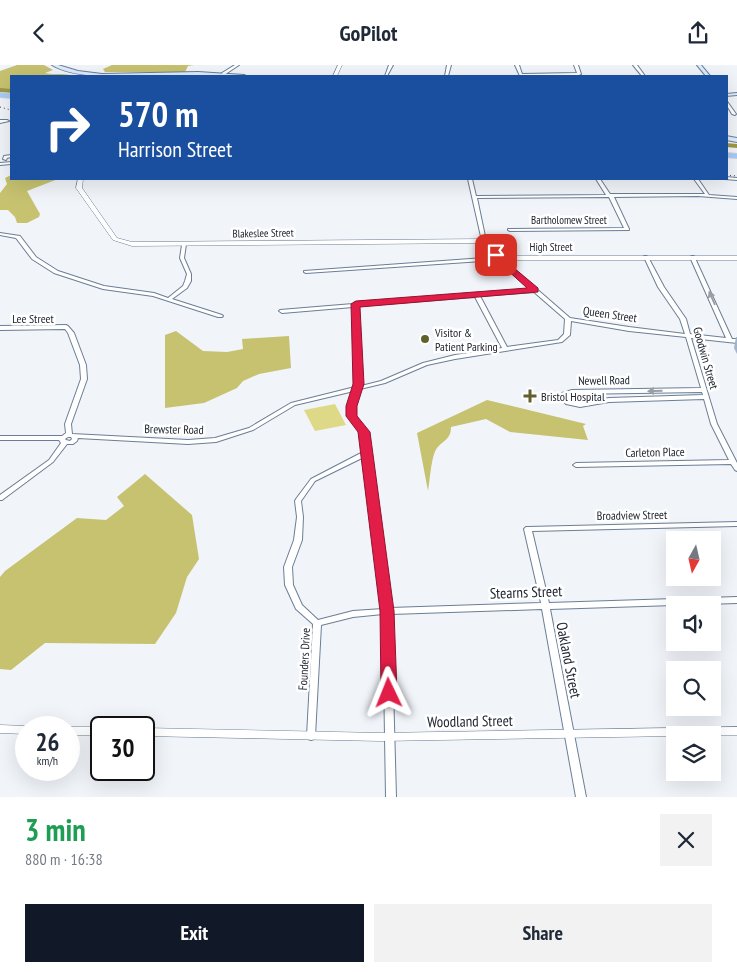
<!DOCTYPE html>
<meta charset="utf-8">
<style>
:root{--surface:#fff;--page:#f2f2f3;--text:#1f2937;--muted:#747a83;--accent:#111827}
body{margin:0;font-family:"PT Sans Narrow",sans-serif;background:var(--page);color:var(--text);height:100vh;display:flex;flex-direction:column;font-size:19px;white-space:nowrap}
*{box-sizing:border-box;margin:0}
p{font-size:16px;color:var(--muted)}
.icon{flex:none;width:28px;height:28px;fill:none;stroke:currentColor;stroke-width:2;stroke-linecap:round;stroke-linejoin:round}
.map{position:relative;height:732px;overflow:hidden}
.sheet{display:flex;flex-direction:column;background:var(--surface);flex:1}
.sheet>*{flex:none}
.top-card{position:absolute;left:10px;top:10px;width:718px;height:105px;border-radius:0px;box-shadow:0 5px 20px #0002;background:#1a4fa0;color:#fff;overflow:hidden}
.needle{width:32px;rotate:188deg}
.tools{position:absolute;left:666px;top:466px;display:grid;gap:10px}
.tools a{display:grid;place-items:center;width:55px;height:55px;border-radius:0px;background:var(--surface);box-shadow:0 5px 20px #0002;font-size:25px}
.speed{position:absolute;left:15px;top:651px;display:flex;gap:10px;font-size:25px;font-weight:700;text-align:center}
.speed>*{display:grid;place-content:center;width:65px;height:65px;border-radius:50%;background:var(--surface);box-shadow:0 5px 20px #0002;line-height:1}
.speed small{font-size:12px;font-weight:400}
.speed .limit{border:2px solid #111;border-radius:8px;background:#fff;color:#111}
.pin{position:absolute;display:grid;place-items:center;width:42px;height:42px;color:#fff;margin:-21px;border-radius:10px;box-shadow:0 2px 8px #0006}
.me{position:absolute;width:55px;margin:-28px;rotate:358deg;stroke-linejoin:round;filter:drop-shadow(0 0 4px #0008)}
.turn{display:flex;align-items:center;gap:18px;height:105px;padding:0 25px;font-size:22px}
.turn .icon{width:65px;height:65px;stroke-width:2.5}
.turn b{display:block;font-size:35px;line-height:42px}
.round{display:grid;place-items:center;flex:none;width:52px;height:52px;border-radius:0px;background:var(--page)}
.head{display:flex;align-items:center;justify-content:space-between;height:85px;padding:0 25px}
h1{font-size:30px;font-weight:700;line-height:38px;color:#1e9e55}
.primary-button{display:flex;gap:10px;margin-top:auto;padding:10px 25px}
.primary-button a{flex:1;height:58px;border-radius:0px;background:var(--accent);color:#fff;font-size:20px;font-weight:700;line-height:58px;text-align:center}
.primary-button a+a{background:var(--page);color:var(--text)}
header{display:flex;justify-content:space-between;align-items:center;height:65px;padding:0 25px;background:var(--surface);font-size:22px;font-weight:700}
.map>svg:first-child{display:block}
</style>
<header><svg class="icon" aria-label="back" viewBox="0 0 24 24"><path d="M15 5l-7 7 7 7"/></svg>GoPilot<svg class="icon" aria-label="share" viewBox="0 0 24 24"><path d="M12 15V3M7 8l5-5 5 5M5 13v7h14v-7"/></svg></header>
<div class="map">
<svg width="737" height="732" viewBox="0 0 737 732">
<rect width="100%" height="100%" fill="#f1f5fa"/>
<path fill="#ddd987" d="M335,339L346,360L315,366L304,345Z"/>
<g fill="#c6c270">
<path d="M17,0H44L53,5L45,8C54,10 62,8 71,10L67,11H11V25L0,24V6Z"/>
<path d="M112,0H194L188,1L185,7H105L103,4Z"/>
<path d="M11,110V114H58L27,126L40,149L39,152L27,158H17L15,152L8,145H0V128L7,119L5,113Z"/>
<path d="M176,266L203,286L227,287L243,284L242,274L289,271L291,303L259,309L243,316L237,323L204,338L165,343V270Z"/>
<path d="M487,335L586,359L583,361L588,375L510,367L486,354L451,362C451,374 444,375 437,383C431,391 430,416 428,426L417,368Z"/>
<path d="M145,409L192,450L199,494L187,512L176,548L155,579L45,578L11,605L0,604V512L5,506L77,453L106,455L124,441L117,432Z"/>
</g>
<g fill="none" stroke-linecap="round" stroke-linejoin="round">
<g fill="#9d9947" fill-rule="evenodd">
<path d="M0,23L11,24V28L0,27Z"/>
<path d="M726,78L737,79V83L726,82Z"/>
</g>
<g stroke="#6b7e95" stroke-width="2">
<g id="minor">
<path d="M235,0H239L224,10H222V8Z"/>
<path d="M389,0H393L387,11H385Z"/>
<path d="M447,0H451L448,11H445Z"/>
<path d="M515,0H519L522,9L577,8L574,0H578L581,9L579,10L520,11Z"/>
<path d="M633,0H637L645,11H642Z"/>
<path d="M726,35L736,49L735,50L732,49L726,39Z"/>
<path d="M0,55H7L9,56L0,58Z"/>
<path d="M11,90V92L7,93L6,95L3,94L4,91Z"/>
<path d="M11,97V99L0,100V98Z"/>
<path d="M726,112L737,113V115L725,114H726Z"/>
<path d="M468,114H472L476,131L606,130L596,114H600L610,129H705L694,114H698L709,130L737,132V134L698,131L614,132L629,164V165L510,166L508,165V164L624,163L609,132L477,133L486,176L484,177L482,176Z"/>
<path d="M0,168L20,171L36,192L58,206L104,221L154,228L168,233L183,221L185,216L187,209L180,193L182,180V179H186L184,193L191,209V216L187,223L172,234L222,250L223,251L222,252H218L153,231L103,224L54,208L32,194L16,173L0,170Z"/>
<path d="M644,191H646L648,192L664,222L686,254L690,269L726,273L690,192L692,191H694L732,274H737V278L691,273L717,359L737,398V406L735,405L731,399L576,402L573,400L576,398L729,395L711,359L704,334L609,337L580,342L566,339L561,333L562,328L572,325L701,323L686,272L629,266L571,256L570,270L562,277L455,294L427,300L385,318L360,324C351,349 352,347 367,367L390,543L541,538L524,464L526,462H528L737,457V461L532,466L549,538L737,532V538L550,544L586,732H576L542,544L391,549L396,732H386L383,549L353,552L321,560L315,671L314,674L311,675L308,674L307,671L313,559L296,544L285,520L284,502L294,475L297,452L295,436L296,434L311,414L363,387L361,367L349,351L348,341L354,326L295,340L253,365L216,377L188,379L78,373L77,376L73,379H67L53,397L2,435H0V430L49,395L61,378L59,375H0V371H62L66,368L65,359L81,314L80,300L68,268L65,264L0,265V261L66,260L68,261L74,268L86,300L87,314L71,359L72,369L188,375L215,373L249,363L291,338L355,322L356,319L353,242L282,248L279,246L280,245L353,239L355,237L357,238L530,224L497,195L306,208L304,207V206L498,192H500L570,253L629,262L685,269L680,254L658,222L644,192ZM534,227L565,254L564,269L558,275L507,282L480,231ZM475,232L502,283L455,290L423,298L381,316L361,321L358,241ZM702,327L703,330L609,333L580,338L570,337L567,333V330L572,329ZM68,372H71L72,374L70,376L66,375L65,374ZM364,392L383,544L353,546L318,555L302,540L293,520L292,502L302,475L303,452L301,436L315,416Z"/>
</g>
</g>
<g stroke="#6b7e95" stroke-width="1">
<g id="tertiary">
<path d="M338,0H342L337,11H333Z"/>
<path d="M78,114H83L82,123L117,173L132,177L484,174L486,175L500,191H737V195H498L496,194L482,178L132,181L113,175L76,123Z"/>
<path d="M0,660L26,661L30,662H26V669L0,668Z"/>
<path d="M67,662H103H101V670H69V662Z"/>
<path d="M737,662V670H675V671L381,676L144,671V663L381,668Z"/>
</g>
</g>
<g stroke="#6b7e95" stroke-width="2">
<g id="secondary">
<path d="M52,0H58L78,6L102,9L198,7L244,10L246,11H98C83,10 65,8 52,0Z"/>
<path d="M697,0H701L710,11H706Z"/>
<path d="M737,28V30L726,31V29Z"/>
<path d="M726,71L737,73V77L726,75Z"/>
</g>
</g>
<g stroke="#cecfd2" stroke-width="2">
<g id="trunk">
<path d="M0,28L11,29V33L0,32Z"/>
<path d="M726,88L737,89V93L726,92Z"/>
</g>
</g>
<use href="#minor" fill="#fff" fill-rule="evenodd"/>
<use href="#tertiary" fill="#fff" fill-rule="evenodd"/>
<use href="#secondary" fill="#ddecfe" fill-rule="evenodd"/>
<use href="#trunk" fill="#a4ccfe" fill-rule="evenodd"/>
<g stroke="#3d444d" stroke-width="1" stroke-dasharray="1 3" stroke-linecap="butt">
<path d="M0,42L11,45"/>
<path d="M726,110L737,111"/>
</g>
</g>
<path fill="#a2b4c9" d="M736,272H737V289L734,283Z"/>
<defs><path id="oneway-solid" d="M-6-.8H1V-3.2L6.5 0L1 3.2V.8H-6Z" transform="scale(1.25)"/></defs>
<g fill="#9b9ea2">
<use href="#oneway-solid" transform="translate(712 233) rotate(-114)"/>
<use href="#oneway-solid" transform="translate(655 326) rotate(179)"/>
</g>
<path fill="#e11d48" stroke="#92132f" d="M496,188L538,223V227L360,242L364,319L357,341V351L370,367L394,546L397,628L394,632L389,634L384,632L381,628L380,546L358,367L346,351V341L353,319L351,239L356,236L527,223L493,192L491,190Z"/>
<g fill="#615f2b" stroke="#fff" stroke-width="2">
<circle cx="425" cy="274" r="5"/>
<path d="M527.5 323.5h5v5h5v5h-5v5h-5v-5h-5v-5h5z"/>
</g>
<g text-anchor="middle" dominant-baseline="central" stroke-width="5" stroke-linejoin="round" paint-order="stroke">
<g font-size="11" fill="#202731" stroke="#fff">
<text x="569" y="155">Bartholomew Street</text>
<text transform="translate(263 168) rotate(-1)">Blakeslee Street</text>
<text x="551" y="182">High Street</text>
</g>
<g font-size="12" fill="#202731" stroke="#fff">
<text transform="translate(610 249) rotate(8)">Queen Street</text>
<text x="33" y="253">Lee Street</text>
<text transform="translate(706 293) rotate(74)">Goodwin Street</text>
<text transform="translate(604 315) rotate(-1)">Newell Road</text>
<text transform="translate(174 364) rotate(1)">Brewster Road</text>
<text transform="translate(655 387) rotate(-1)">Carleton Place</text>
<text transform="translate(632 450) rotate(-1)">Broadview Street</text>
<text transform="translate(304 594) rotate(-87)">Founders Drive</text>
</g>
<g font-size="12" fill="#202731" stroke="#fff" text-anchor="start">
<text x="435" y="267">Visitor &amp;<tspan x="435" dy="14">Patient Parking</tspan></text>
<text x="541" y="331">Bristol Hospital</text>
</g>
<g font-size="15" fill="#202731" stroke="#fff">
<text transform="translate(526 527) rotate(-2)">Stearns Street</text>
<text transform="translate(569 595) rotate(79)">Oakland Street</text>
<text transform="translate(470 656) rotate(-1)">Woodland Street</text>
</g>
</g>
</svg>
<div class="tools">
<a><svg class="needle" viewBox="-14 -14 28 28"><path d="M0-13l5 13h-10z" fill="#e53935"/><path d="M0 13l5-13h-10z" fill="#747a83"/></svg></a>
<a><svg class="icon" aria-label="sound" viewBox="0 0 24 24"><path d="M4 9h4l5-4v14l-5-4H4zM17 9q2 3 0 6"/></svg></a>
<a><svg class="icon" aria-label="search" viewBox="0 0 24 24"><circle cx="10" cy="10" r="6"/><path d="M15 15l6 6"/></svg></a>
<a><svg class="icon" aria-label="layers" viewBox="0 0 24 24"><path d="M12 4l9 5-9 5-9-5zM3 14l9 5 9-5"/></svg></a>
</div>
<div class="speed"><div>26<small>km/h</small></div><div class="limit">30</div></div>
<div class="pin" style="left:496px;top:190px;background:#d93025"><svg class="icon" aria-label="arrive" viewBox="0 0 24 24"><path d="M6 21V4h12l-3 4 3 4H6"/></svg></div>
<svg class="me" style="left:389px;top:628px" viewBox="-20 -20 40 40"><path d="M0-17L14 15 0 8-14 15z" fill="#e11d48" stroke="#fff" stroke-width="4"/></svg>
<div class="top-card">
<div class="turn"><svg class="icon" aria-label="right" viewBox="0 0 24 24"><path d="M7 20v-9h11M14 6l5 5-5 5"/></svg><div><b>570 m</b>Harrison Street</div></div>
</div>
</div>
<section class="sheet">
<div class="head"><div><h1>3 min</h1><p>880 m · 16:38</p></div><a class="round"><svg class="icon" aria-label="close" viewBox="0 0 24 24"><path d="M6 6l12 12M18 6L6 18"/></svg></a></div>
<div class="primary-button"><a>Exit</a><a>Share</a></div>
</section>
